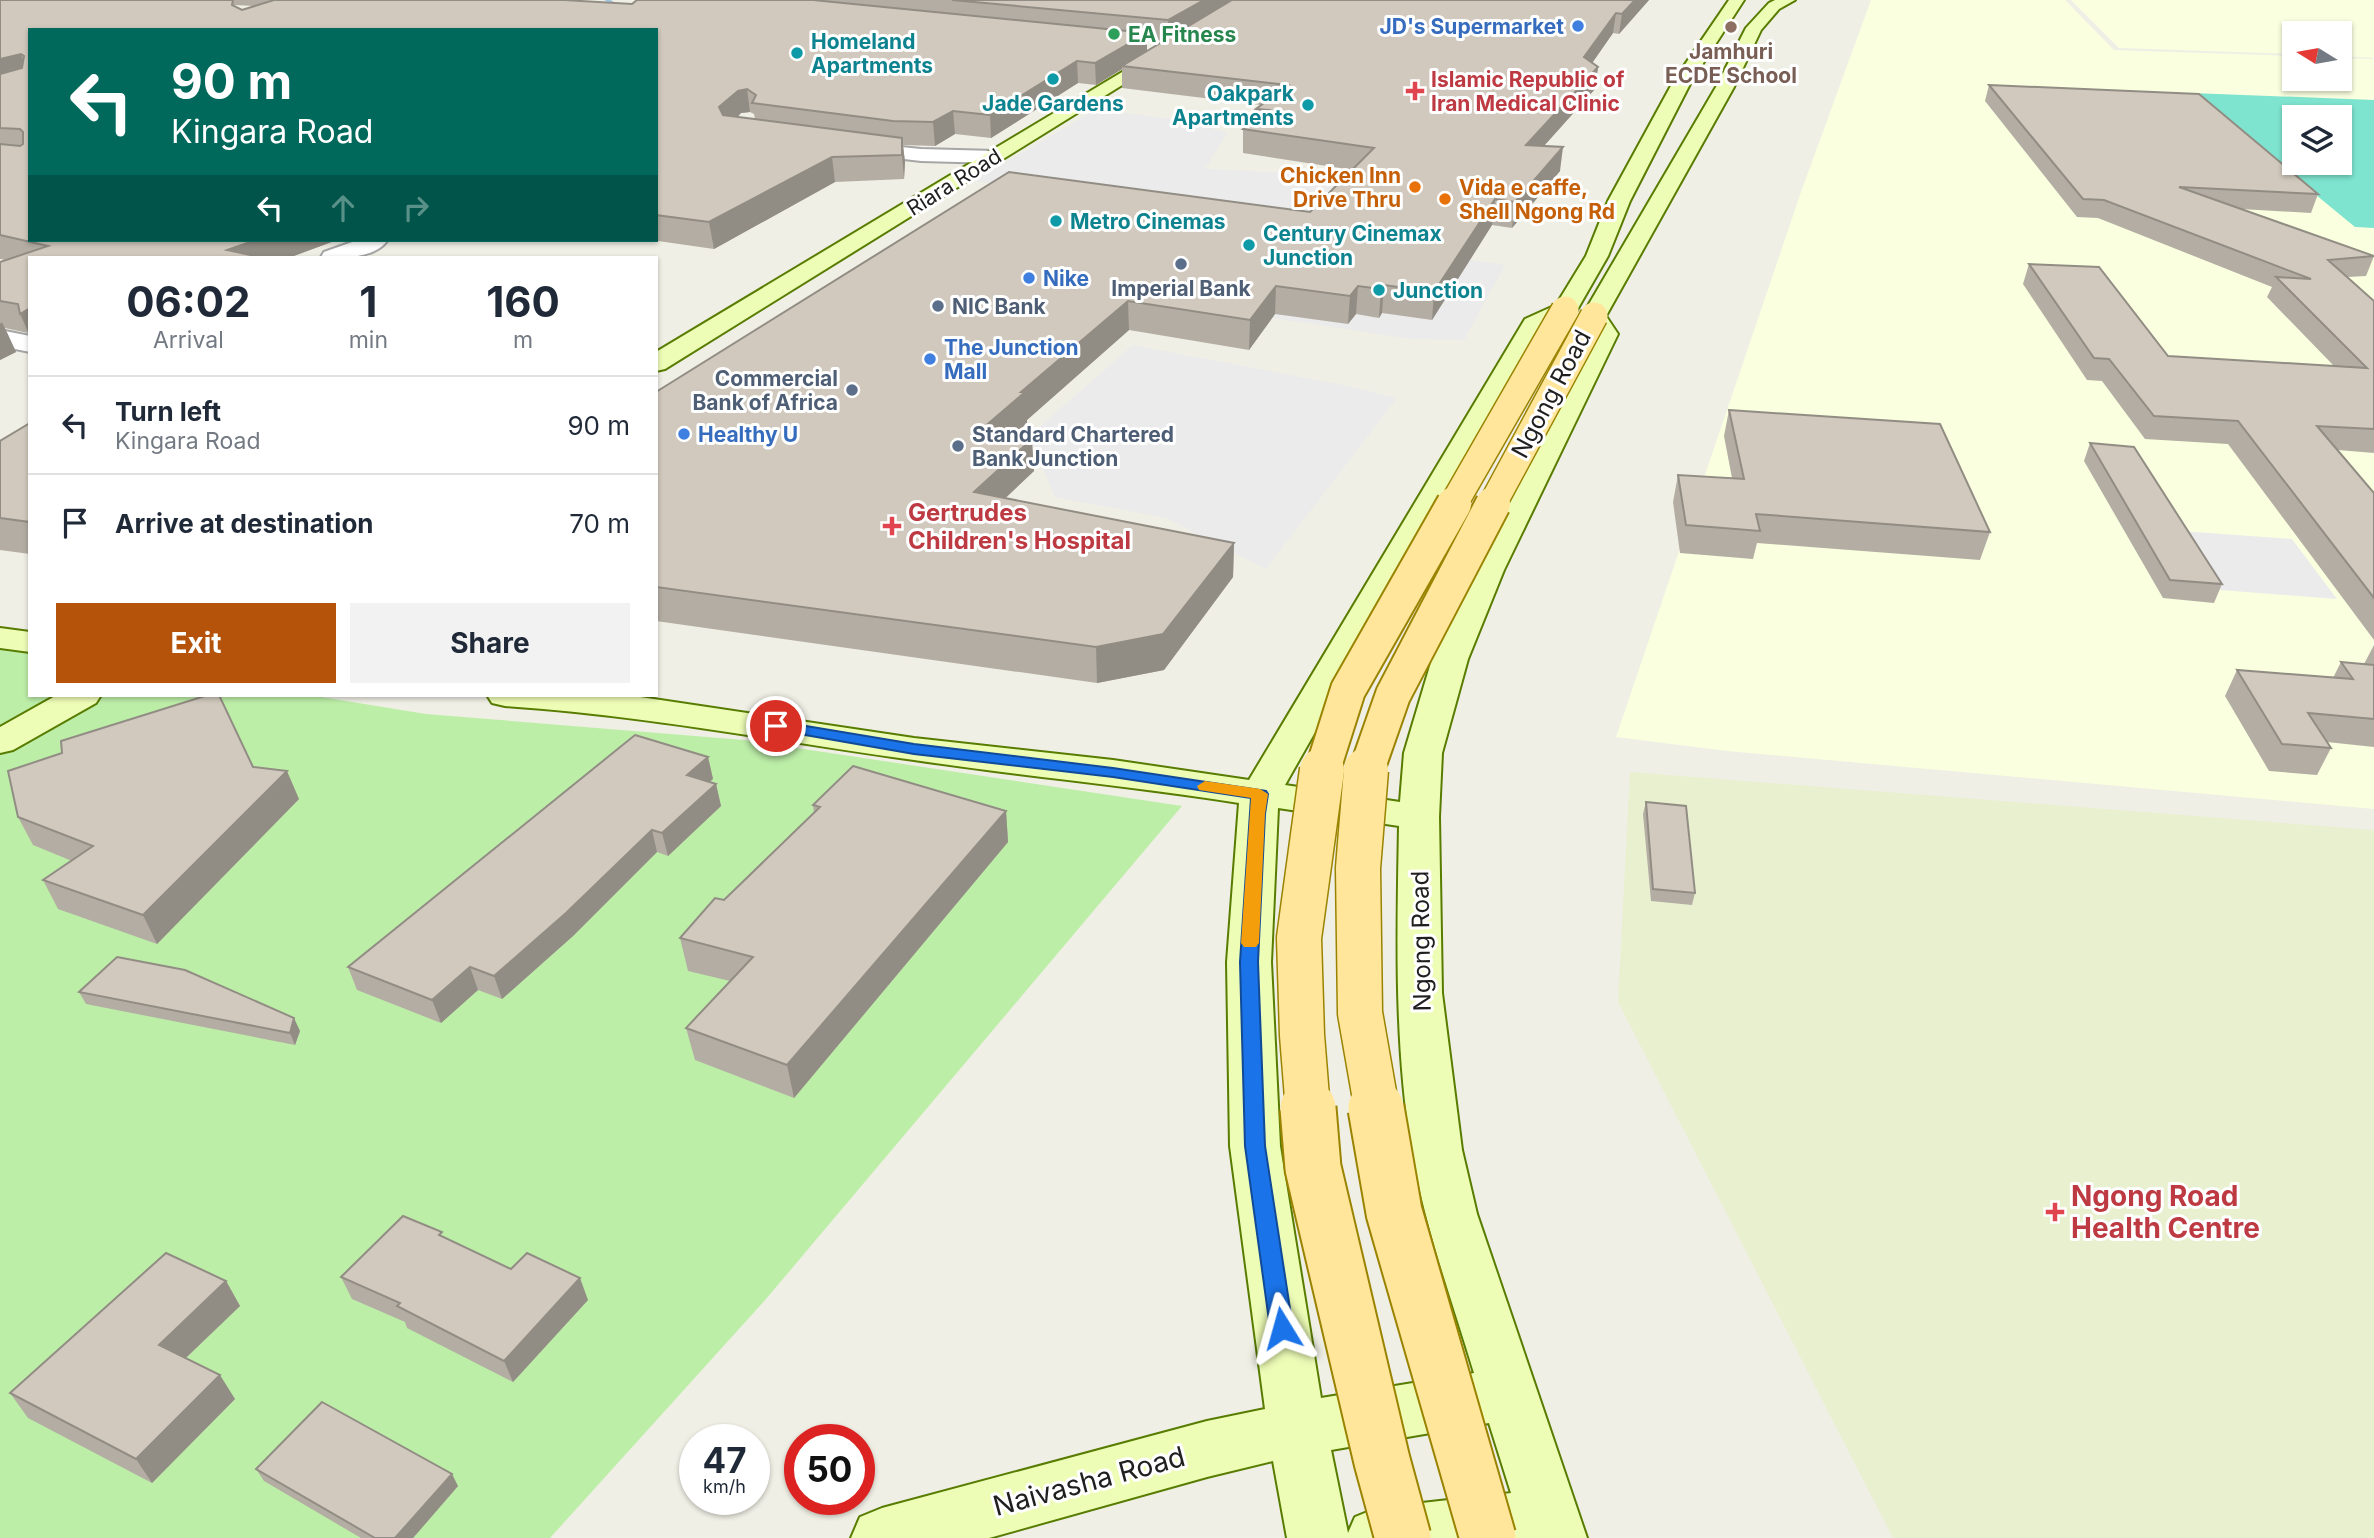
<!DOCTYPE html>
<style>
:root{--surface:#fff;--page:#f2f2f3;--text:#1f2937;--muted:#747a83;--line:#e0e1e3;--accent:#b45309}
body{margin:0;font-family:Inter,sans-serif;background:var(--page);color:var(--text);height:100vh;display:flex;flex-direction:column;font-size:26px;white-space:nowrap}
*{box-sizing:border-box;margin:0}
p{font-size:23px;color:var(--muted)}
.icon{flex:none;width:38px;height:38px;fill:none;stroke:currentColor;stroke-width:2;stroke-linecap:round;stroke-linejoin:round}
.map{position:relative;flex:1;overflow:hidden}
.drawer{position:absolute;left:28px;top:256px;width:630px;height:441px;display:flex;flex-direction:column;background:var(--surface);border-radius:0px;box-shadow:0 2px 5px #0004}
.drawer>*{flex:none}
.guide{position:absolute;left:28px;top:28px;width:630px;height:214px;border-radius:0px;box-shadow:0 2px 5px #0004;background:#00695c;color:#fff;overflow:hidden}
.needle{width:46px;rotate:281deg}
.fabs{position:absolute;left:2282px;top:21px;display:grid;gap:14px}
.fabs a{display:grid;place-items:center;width:70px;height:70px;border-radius:0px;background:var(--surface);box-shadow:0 2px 5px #0004;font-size:35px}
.speed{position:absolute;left:679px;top:1424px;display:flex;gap:14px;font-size:35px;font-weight:700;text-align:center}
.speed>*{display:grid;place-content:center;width:91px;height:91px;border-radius:50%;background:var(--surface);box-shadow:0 2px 5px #0004;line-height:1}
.speed small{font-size:18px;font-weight:400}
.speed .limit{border:10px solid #d22;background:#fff;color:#111}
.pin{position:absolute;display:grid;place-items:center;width:60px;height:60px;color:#fff;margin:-30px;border:4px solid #fff;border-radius:50%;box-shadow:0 2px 7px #0007}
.me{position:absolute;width:77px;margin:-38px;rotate:352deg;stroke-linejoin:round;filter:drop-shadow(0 0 5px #0008)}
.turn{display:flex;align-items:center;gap:24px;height:147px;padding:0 28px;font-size:32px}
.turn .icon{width:91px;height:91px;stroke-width:2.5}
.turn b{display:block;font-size:49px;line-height:60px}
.lanes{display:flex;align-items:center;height:66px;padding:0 28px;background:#0003;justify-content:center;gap:35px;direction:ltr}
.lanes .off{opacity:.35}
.eta{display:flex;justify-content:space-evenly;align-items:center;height:119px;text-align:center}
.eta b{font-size:42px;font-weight:700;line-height:49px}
.primary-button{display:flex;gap:14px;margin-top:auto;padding:14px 28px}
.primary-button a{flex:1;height:80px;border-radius:0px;background:var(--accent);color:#fff;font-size:28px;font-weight:700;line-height:80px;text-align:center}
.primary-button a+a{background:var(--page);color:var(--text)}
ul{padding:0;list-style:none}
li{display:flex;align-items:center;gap:21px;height:98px;padding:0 28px;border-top:2px solid var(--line)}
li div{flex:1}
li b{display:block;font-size:26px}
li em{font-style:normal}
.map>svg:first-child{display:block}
</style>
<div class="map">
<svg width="2374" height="1538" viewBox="0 0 2374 1538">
<rect width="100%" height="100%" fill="#f0efe5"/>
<g fill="#f9ffdf" fill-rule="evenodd">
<path d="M1871,0H2065L2114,50L2294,56V79H2340V58L2374,59V809L1727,751L1616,737L1801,192ZM2294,117H2340V163H2294Z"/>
<path d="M2071,0H2374V58L2340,56V33H2294V54L2119,48Z"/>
</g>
<path fill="#e8f0cf" d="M1630,772L2374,830V1538H1893L1618,1002Z"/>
<path fill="#bdeea8" d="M0,647L30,651V695H309L426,714L744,740L1182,806L766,1299L550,1538H0Z"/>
<path fill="#7ee4cf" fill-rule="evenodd" d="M2192,93L2374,100V228L2355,227ZM2294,117H2340V163H2294Z"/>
<g fill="#ebebeb">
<path d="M1097,109L1192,122L1227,133L1205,169L1362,176L1313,229L973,181Z"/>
<path d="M1324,239L1505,265L1464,340L1411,339L1253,315Z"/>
<path d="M1133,345L1348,386L1397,398L1266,569L1166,518L1055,497L1029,436Z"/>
<path d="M2181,531L2292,539L2337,599L2220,590Z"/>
</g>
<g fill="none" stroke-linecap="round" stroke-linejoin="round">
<path fill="#a2c7e1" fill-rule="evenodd" d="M604,0H611L615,3L613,5L627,8L624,10L608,7L609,3Z"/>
<g stroke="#a6a6a6" stroke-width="4">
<g id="street">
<path d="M851,142L921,149L995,151L1005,157L995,163L921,161L844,152L841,148Z"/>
<path d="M358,240L387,241C374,259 340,258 321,257L324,252Z"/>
<path d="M0,330L30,336V352L0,346Z"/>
</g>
</g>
<g stroke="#587c00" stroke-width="4">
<g id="secondary">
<path d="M1242,0H1259L665,369L656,371V352Z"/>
<path d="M1729,0H1744L1691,82L1630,201L1608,256L1577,310L1574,315L1544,329L1285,785L1400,802L1404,753L1432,659L1472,570L1592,334L1582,316L1716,87L1746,28L1769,3L1775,0H1795L1779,9L1761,30L1734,87L1606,316L1618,334L1504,570L1468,659L1442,753L1439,817L1442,993L1462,1150L1477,1214L1587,1538H1287L1273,1461L1207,1477L989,1538H851L860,1517L882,1508L1207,1421L1265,1409L1230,1146L1227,962L1239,803C1131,786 1022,776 914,760C777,741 643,715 505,706L492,703L487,695H627L914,738L1113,760L1249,780L1522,324L1525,319L1556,305L1586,256L1608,201L1673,82ZM1278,808L1399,826C1397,935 1394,1044 1412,1152C1425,1227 1452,1300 1474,1373L1321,1398L1280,1146L1271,962ZM1489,1423L1511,1493L1377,1508L1355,1517L1348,1533L1331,1450Z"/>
<path d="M0,628L30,632V652L0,648Z"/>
<path d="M57,695H101L96,703L13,750L0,753V727Z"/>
</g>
</g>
<use href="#street" fill="#fff" fill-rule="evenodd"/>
<use href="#secondary" fill="#edfdb6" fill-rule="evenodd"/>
<g stroke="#9a8300" stroke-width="30" stroke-linecap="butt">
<g id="primary-bridge-far3">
<path d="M1453,505L1565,310"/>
<path d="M1492,505L1594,316"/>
</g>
</g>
<g stroke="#9a8300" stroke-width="38" stroke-linecap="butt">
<g id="primary-bridge-far2">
<path d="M1322,772L1348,690L1454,504"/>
<path d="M1366,772L1393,695L1493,504"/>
</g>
</g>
<g stroke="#9a8300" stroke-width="47" stroke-linecap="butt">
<g id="primary-bridge-far1">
<path d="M1366,770L1358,868L1360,1013L1377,1110"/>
<path d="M1308,1110L1302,1035L1299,938L1322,770"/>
</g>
</g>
<g stroke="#9a8300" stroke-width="59" stroke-linecap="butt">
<g id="primary-bridge">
<path d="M1308,1108L1313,1168L1382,1461L1403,1538"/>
<path d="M1376,1108L1394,1212L1488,1538"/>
</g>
</g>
<use href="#primary-bridge-far3" stroke="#ffe69b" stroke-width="27"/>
<use href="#primary-bridge-far2" stroke="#ffe69b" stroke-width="34"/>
<use href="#primary-bridge-far1" stroke="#ffe69b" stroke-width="44"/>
<use href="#primary-bridge" stroke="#ffe69b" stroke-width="55"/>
</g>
<g fill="#b4ada3" fill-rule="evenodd">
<path d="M0,0H564L632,4L637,0H1649L1619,34L1613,33L1592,63L1598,67L1595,89L1544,146L1560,171L1512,228L1492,225L1432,320L1382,313L1379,318L1356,314L1348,324L1275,314L1249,350L1129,330L1027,420V423L1014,435L1034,471L1005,498L1234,543L1233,577L1164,670L1097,683L656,621V392L1310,212L1353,170L1243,153V129L1256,120V109L1261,105L1122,88V69L1096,85L1078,83L991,138L955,134L935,146L903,145L905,162L904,179L835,182L714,249L651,240H656V30H30L337,240L291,257H30V336L28,333L5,328L16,352L0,360V262L6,260L0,259ZM235,5L254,6L242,10L235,7ZM1147,39L1164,41L1147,51ZM750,112L754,114L755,119L738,117L741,113Z"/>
<path d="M1989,85L2318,194L2311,213L2241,209L2374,256L2366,276L2348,277L2374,301V453L2338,450L2374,493V640L2228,444L2145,439L2102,381L2087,380L2023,284L2029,264L2168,356L2334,366L2267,297L2272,287L2098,218L2077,217L1985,101Z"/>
<path d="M1729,410L1990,532L1980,560L1757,543L1753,559L1680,553L1673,502L1678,475L1732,478L1724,436Z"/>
<path d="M30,423V554L0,550V441Z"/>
<path d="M2090,443L2222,584L2214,603L2163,598L2084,461Z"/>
<path d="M2374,645V747L2327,742L2331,748L2317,775L2269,771L2225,696L2237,670L2333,678L2341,662L2364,664Z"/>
<path d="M708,757L713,779L709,782L716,784L721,806L668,856L657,852L573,936L502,999L478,990L441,1023L357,990L348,967Z"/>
<path d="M253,767L299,799L157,944L58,909L43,880L72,861L33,845L18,817Z"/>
<path d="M1646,802L1695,893L1692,905L1651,901L1643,814Z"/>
<path d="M813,805L1006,811L1008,842L794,1098L695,1060L686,1028L730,981L688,971L680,938L724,900L814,813Z"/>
<path d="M79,992L300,1031L295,1045L86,1004Z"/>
<path d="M444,1237L511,1269L588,1300L513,1382L407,1328L405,1322L352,1299L341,1277Z"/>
<path d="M226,1281L240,1306L186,1358L235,1399L152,1483L28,1418L10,1393Z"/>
<path d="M256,1469L458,1486L413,1538H361L264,1481Z"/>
</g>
<g fill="#928d84">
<path d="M1204,0H1237L1169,41L1168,20Z"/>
<path d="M1635,0H1649L1619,34L1622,14Z"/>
<path d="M1616,13L1613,33L1581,79L1584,57Z"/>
<path d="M1147,33V54L1122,66V69L1096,85L1095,63Z"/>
<path d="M21,54L29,75L0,84V59Z"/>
<path d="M1077,61L1078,83L991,138L990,115Z"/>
<path d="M1598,67L1595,89L1523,169L1526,145Z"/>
<path d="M747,89L750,112L741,113L723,130L719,107L738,91Z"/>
<path d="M953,111L955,134L935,146L933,122Z"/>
<path d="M902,138L905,162L904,179L902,155Z"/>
<path d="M1563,147L1560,171L1512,228L1515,202Z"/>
<path d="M832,157L835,182L714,249L709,222Z"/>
<path d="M1495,199L1492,225L1432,320L1434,292Z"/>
<path d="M256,240H337L291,257H229L227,250Z"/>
<path d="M1384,285L1382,313L1379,318L1381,289Z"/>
<path d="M1276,286L1275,314L1249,350L1250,320Z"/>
<path d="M1358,286L1356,314L1348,324L1350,296Z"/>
<path d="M1128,301L1129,330L1027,420V423L985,461L982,429L1021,392Z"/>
<path d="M30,308V336L20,314Z"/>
<path d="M2,322L16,352L0,360V324Z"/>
<path d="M1032,439L1034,471L977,525L974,492Z"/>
<path d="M1234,543L1233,577L1164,670L1097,683L1096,647Z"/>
<path d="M708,757L713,779L692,797L687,775Z"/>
<path d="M287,771L299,799L157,944L143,915Z"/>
<path d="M716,784L721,806L668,856L662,833Z"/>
<path d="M1006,811L1008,842L794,1098L787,1065Z"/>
<path d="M652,830L657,852L573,936L502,999L494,976Z"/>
<path d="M470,967L478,990L441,1023L432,1000Z"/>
<path d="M294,1018L300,1031L295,1045L290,1033Z"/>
<path d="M580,1278L588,1300L513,1382L504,1361Z"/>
<path d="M226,1281L240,1306L174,1369L159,1345Z"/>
<path d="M220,1375L235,1399L152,1483L136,1459Z"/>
<path d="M452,1474L458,1486L413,1538H395Z"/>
</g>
<g fill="#d1c9bd" stroke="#928d84" stroke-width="2">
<path d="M0,0H233L232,5L242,10L274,0H564L632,4L637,0H813L1147,33L1095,63L1077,61L990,115L953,111L933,122L893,121L752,103L756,95L747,89L738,91L719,107L723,115L902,138V155L832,157L709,222L656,215V30H30V240H256L227,250L260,257H30V308L20,314L18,304L0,301V262L48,246L0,235V144L20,146L23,144V132L20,129L0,128V74L22,68L24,56L21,54L0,59Z"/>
<path d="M952,0H1204L1168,20Z"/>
<path d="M1232,0H1635L1622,14L1616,13L1584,57L1598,67L1526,145L1563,147L1515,202L1495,199L1434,292L1384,285L1381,289L1358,286L1350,296L1276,286L1250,320L1128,301L1021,392H1025L982,429L1032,439L974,492L1234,543L1163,634L1096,647L656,587V392L1009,172L1310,212L1374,148L1243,129L1269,110L1256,109L1288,85L1122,66Z"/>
<path d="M1989,85L2199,94L2318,194L2179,187L2374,256L2328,260L2374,301V429L2317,426L2374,493V598L2238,421L2154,416L2109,359L2094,358L2029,264L2099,267L2168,356L2367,368L2276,277L2311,279L2104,200L2083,199Z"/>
<path d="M1729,410L1940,424L1990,532L1756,514L1760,531L1686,525L1678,475L1744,479Z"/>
<path d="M30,423V522L0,518V441Z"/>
<path d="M2090,443L2134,447L2222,584L2170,580Z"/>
<path d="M2341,662L2374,665V719L2308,713L2331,748L2282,744L2237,670L2353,679Z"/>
<path d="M208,695H219L253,767L287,771L143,915L43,880L93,846L18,817L8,771L62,753L61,741Z"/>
<path d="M635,735L708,757L687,775L716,784L662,833L652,830L566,913L494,976L470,967L432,1000L348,967Z"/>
<path d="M853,766L1006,811L787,1065L686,1028L753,957L680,938L715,898L724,900L820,807L813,805Z"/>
<path d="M1646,802L1686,806L1695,893L1653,889Z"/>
<path d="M117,957L185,970L294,1018L290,1033L79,992Z"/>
<path d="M403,1216L442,1232L439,1235L511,1269L527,1253L580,1278L504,1361L397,1306L400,1303L341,1277Z"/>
<path d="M166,1253L226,1281L159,1345L220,1375L136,1459L10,1393Z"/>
<path d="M322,1402L452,1474L395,1538H375L256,1469Z"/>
</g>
<path fill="#1a73e8" stroke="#114b97" stroke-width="2" d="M776,721L914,744L1113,768L1266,791L1268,794L1265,814L1258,962L1265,1146L1293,1328L1290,1335L1282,1338L1274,1335L1270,1328L1245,1146L1240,962L1251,798L1113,777L914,754L771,729L768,726Z"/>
<path fill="#f59e0b" d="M1205,781L1260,789L1268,794L1265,814L1259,943L1256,947H1244L1241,943L1251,798L1199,790L1197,786Z"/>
<g fill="#3f7fe0" stroke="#fff" stroke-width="2.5">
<circle cx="1578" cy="26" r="7"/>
<circle cx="1029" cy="278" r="7"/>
<circle cx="930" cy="359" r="7"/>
<circle cx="684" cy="434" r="7"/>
</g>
<circle fill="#8d6e63" stroke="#fff" stroke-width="2.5" cx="1731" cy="27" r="7"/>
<circle fill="#2e9e5b" stroke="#fff" stroke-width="2.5" cx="1114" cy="34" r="7"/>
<g fill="#0f9aa8" stroke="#fff" stroke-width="2.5">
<circle cx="797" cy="53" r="7"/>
<circle cx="1053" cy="79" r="7"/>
<circle cx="1308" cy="105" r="7"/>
<circle cx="1056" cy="221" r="7"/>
<circle cx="1249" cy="245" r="7"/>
<circle cx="1379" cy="290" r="7"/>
</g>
<g fill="#e0444e" stroke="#fff" stroke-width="2.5">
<path d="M1411.5 80.5h7v7h7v7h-7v7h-7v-7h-7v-7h7z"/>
<path d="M888.5 515.5h7v7h7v7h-7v7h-7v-7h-7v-7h7z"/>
<path d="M2051.5 1201.5h7v7h7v7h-7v7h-7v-7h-7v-7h7z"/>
</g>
<g fill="#e8710a" stroke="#fff" stroke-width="2.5">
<circle cx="1415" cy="187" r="7"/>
<circle cx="1445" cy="199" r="7"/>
</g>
<g fill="#5c6f8a" stroke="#fff" stroke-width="2.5">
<circle cx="1181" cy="264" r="7"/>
<circle cx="938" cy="306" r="7"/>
<circle cx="852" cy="390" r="7"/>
<circle cx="958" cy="446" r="7"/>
</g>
<g text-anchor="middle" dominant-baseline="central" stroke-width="6" stroke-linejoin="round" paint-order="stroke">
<g font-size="21" font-weight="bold" fill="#366cbe" stroke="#fff" text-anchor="start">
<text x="1564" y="26" text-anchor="end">JD's Supermarket</text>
<text x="1043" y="278">Nike</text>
<text x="944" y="347">The Junction<tspan x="944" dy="24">Mall</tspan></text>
<text x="698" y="434">Healthy U</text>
</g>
<g font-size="21" font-weight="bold" fill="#27864d" stroke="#fff" text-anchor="start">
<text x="1128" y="34">EA Fitness</text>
</g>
<g font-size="21" font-weight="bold" fill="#0d838f" stroke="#fff" text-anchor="start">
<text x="811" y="41">Homeland<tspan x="811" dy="24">Apartments</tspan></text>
<text x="1294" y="93" text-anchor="end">Oakpark<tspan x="1294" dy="24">Apartments</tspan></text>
<text x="1053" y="103" text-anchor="middle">Jade Gardens</text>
<text x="1070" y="221">Metro Cinemas</text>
<text x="1263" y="233">Century Cinemax<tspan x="1263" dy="24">Junction</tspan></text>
<text x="1393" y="290">Junction</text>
</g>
<g font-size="21" font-weight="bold" fill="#785e54" stroke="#fff">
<text x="1731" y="51">Jamhuri<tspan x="1731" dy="24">ECDE School</tspan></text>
</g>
<g font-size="21" font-weight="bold" fill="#be3a42" stroke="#fff" text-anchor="start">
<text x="1431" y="79">Islamic Republic of<tspan x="1431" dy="24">Iran Medical Clinic</tspan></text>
</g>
<g font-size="21" font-weight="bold" fill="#c56008" stroke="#fff" text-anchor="end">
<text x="1401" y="175">Chicken Inn<tspan x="1401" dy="24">Drive Thru</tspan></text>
<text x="1459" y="187" text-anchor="start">Vida e caffe,<tspan x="1459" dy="24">Shell Ngong Rd</tspan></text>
</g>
<g font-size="21" fill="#1f1f1f" stroke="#fff">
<text transform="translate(954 182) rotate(-32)">Riara Road</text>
</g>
<g font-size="21" font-weight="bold" fill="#4e5e75" stroke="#fff" text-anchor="start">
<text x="1181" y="288" text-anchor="middle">Imperial Bank</text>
<text x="952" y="306">NIC Bank</text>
<text x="838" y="378" text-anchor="end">Commercial<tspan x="838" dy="24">Bank of Africa</tspan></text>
<text x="972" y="434">Standard Chartered<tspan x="972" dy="24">Bank Junction</tspan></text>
</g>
<g font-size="24" fill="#1f1f1f" stroke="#fff">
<text transform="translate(1551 394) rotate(-62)">Ngong Road</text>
<text transform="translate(1421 941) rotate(-91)">Ngong Road</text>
</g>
<g font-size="24" font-weight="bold" fill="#be3a42" stroke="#fff" text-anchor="start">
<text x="908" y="512">Gertrudes<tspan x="908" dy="28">Children's Hospital</tspan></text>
</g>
<g font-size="28" font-weight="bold" fill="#be3a42" stroke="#fff" text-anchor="start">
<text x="2071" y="1196">Ngong Road<tspan x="2071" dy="32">Health Centre</tspan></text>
</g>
<g font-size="28" fill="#1f1f1f" stroke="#fff">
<text transform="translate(1089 1481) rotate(-15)">Naivasha Road</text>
</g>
</g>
</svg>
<div class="fabs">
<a><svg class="needle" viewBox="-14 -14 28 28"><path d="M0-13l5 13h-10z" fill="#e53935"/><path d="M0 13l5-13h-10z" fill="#747a83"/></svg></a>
<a><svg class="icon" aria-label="layers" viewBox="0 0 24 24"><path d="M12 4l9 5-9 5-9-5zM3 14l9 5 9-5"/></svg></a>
</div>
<div class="speed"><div>47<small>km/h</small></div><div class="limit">50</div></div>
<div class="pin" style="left:776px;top:726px;background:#d93025"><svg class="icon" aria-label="arrive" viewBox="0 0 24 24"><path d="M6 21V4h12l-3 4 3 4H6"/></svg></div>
<svg class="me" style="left:1282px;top:1328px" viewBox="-20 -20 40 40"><path d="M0-17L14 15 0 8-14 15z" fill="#1a73e8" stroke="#fff" stroke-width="4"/></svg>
<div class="guide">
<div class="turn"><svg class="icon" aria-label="left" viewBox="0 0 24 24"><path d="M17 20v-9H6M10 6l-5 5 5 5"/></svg><div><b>90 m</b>Kingara Road</div></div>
<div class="lanes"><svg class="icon" aria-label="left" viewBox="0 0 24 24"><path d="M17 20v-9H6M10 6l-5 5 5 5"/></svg><svg class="icon off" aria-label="ahead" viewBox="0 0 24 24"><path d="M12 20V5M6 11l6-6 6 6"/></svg><svg class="icon off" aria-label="right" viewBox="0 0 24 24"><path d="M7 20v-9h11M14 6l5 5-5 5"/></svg></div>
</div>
<section class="drawer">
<div class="eta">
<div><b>06:02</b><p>Arrival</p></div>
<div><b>1</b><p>min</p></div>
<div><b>160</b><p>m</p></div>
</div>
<ul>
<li><svg class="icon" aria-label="left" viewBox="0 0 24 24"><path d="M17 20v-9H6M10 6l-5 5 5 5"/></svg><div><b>Turn left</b><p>Kingara Road</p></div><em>90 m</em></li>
<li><svg class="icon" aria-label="arrive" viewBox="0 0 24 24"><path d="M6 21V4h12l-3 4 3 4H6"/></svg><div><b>Arrive at destination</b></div><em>70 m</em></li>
</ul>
<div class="primary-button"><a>Exit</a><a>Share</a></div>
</section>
</div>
